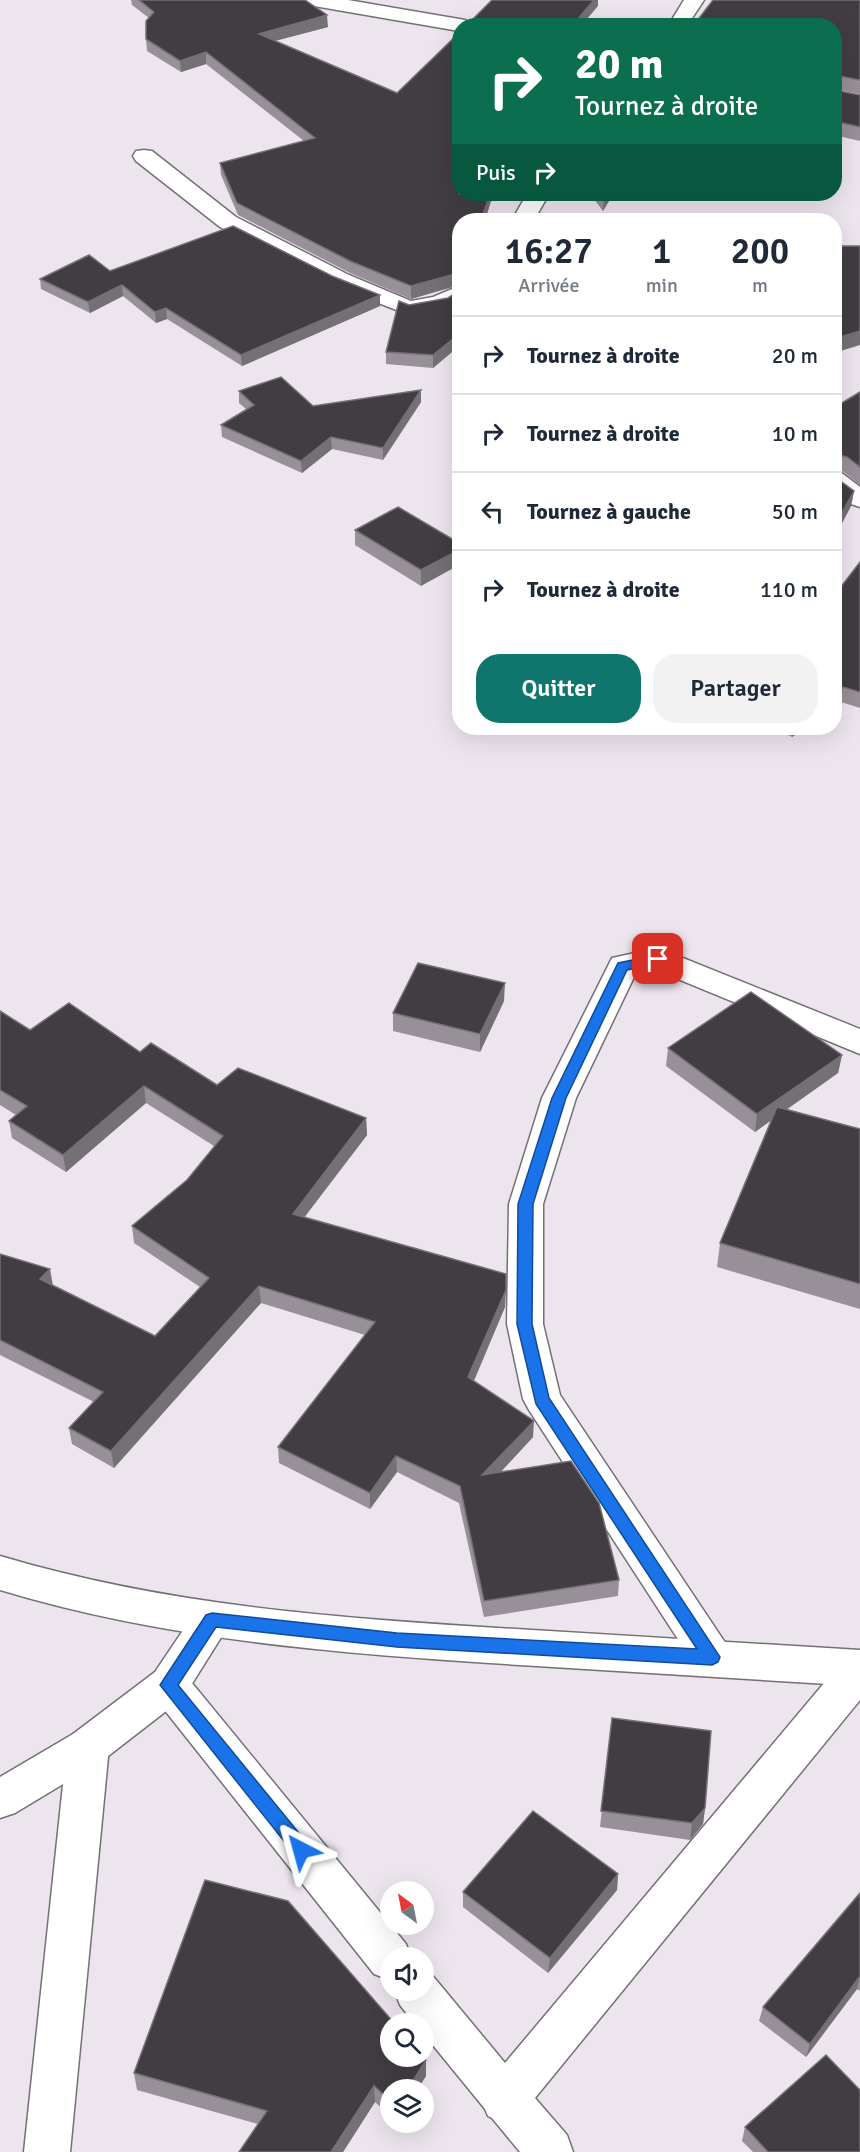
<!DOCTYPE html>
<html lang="fr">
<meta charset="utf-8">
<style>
:root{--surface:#fff;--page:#f2f2f3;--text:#1f2937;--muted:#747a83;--line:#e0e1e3;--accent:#0f766e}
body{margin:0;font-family:Signika,sans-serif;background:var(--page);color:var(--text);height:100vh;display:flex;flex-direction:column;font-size:22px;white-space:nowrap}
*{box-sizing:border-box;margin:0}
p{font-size:20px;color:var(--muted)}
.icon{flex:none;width:33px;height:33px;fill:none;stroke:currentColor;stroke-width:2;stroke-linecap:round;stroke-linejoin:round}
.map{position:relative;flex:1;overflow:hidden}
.details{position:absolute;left:452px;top:213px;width:390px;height:522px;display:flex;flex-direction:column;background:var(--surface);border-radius:24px;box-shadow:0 6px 24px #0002}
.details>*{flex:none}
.guide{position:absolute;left:452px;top:18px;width:390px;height:183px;border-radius:24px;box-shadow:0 6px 24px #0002;background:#0b6e4f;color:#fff;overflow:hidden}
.needle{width:39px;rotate:328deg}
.buttons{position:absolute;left:380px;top:1881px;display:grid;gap:12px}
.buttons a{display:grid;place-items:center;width:54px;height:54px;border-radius:50%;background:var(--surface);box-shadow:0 6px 24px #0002;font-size:30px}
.pin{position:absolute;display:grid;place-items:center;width:51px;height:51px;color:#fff;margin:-26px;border-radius:12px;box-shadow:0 3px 9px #0006}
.me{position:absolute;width:66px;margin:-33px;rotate:321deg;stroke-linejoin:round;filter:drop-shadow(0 0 4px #0008)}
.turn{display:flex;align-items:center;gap:21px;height:126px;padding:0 24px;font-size:27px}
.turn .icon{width:78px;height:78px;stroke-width:2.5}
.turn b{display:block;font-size:42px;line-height:51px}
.then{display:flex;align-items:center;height:57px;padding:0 24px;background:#0003;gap:12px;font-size:22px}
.eta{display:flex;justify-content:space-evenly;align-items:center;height:102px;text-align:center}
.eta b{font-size:36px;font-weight:600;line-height:42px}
.button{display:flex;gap:12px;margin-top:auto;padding:12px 24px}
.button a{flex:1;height:69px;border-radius:24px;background:var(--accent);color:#fff;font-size:24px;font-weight:600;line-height:69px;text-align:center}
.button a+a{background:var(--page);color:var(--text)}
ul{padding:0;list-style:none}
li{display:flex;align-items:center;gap:18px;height:78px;padding:0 24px;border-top:2px solid var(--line)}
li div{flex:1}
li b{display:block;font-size:22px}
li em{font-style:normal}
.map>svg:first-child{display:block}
</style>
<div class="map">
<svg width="860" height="2152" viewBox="0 0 860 2152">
<rect width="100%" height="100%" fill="#ede5ee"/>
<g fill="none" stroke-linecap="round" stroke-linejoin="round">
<g stroke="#756f76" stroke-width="3">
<g id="street">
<path d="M304,0H348L465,20L474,26H459V31L314,6Z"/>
<path d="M684,0H704L687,26H668Z"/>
<path d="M144,150L152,151L236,217L349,275L411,301L433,297L459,286V302L447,308L409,315L333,285L220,227L136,161L133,156L136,151Z"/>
<path d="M527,194H549L534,220H512Z"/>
<path d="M834,471L843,474L860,487V507L851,504L834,491Z"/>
<path d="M658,948L860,1029V1054L656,970L635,975L576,1098L543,1204V1324L560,1395L726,1644L732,1657L726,1670L712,1675L698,1670L529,1410L523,1399L507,1324L509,1204L542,1098L612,958Z"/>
<path d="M860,1652V1700L535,2098L567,2135L573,2152H520L492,2118L488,2116L485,2109L423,2033V2024H415L400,2005L394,1990H423V1971L432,1975L505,2063L846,1657Z"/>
<path d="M169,1667L183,1672L406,1944L411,1958H390V1980L374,1974L155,1698L149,1685L155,1672Z"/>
<path d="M88,1728L103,1734L109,1747L70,2152H24L67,1747L73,1734Z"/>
</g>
</g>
<g stroke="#756f76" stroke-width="3">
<path id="secondary" d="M212,1603L226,1608L232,1620L183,1698L103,1760L15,1813L0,1818V1777L73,1734L155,1672L198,1608Z"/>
</g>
<g stroke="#756f76" stroke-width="3">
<path id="primary" d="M0,1556C167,1606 342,1619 516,1629C630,1636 745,1643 860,1650V1686C747,1679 633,1672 520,1665C345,1654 168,1641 0,1590Z"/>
</g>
<use href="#street" fill="#fff" fill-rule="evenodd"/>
<use href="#secondary" fill="#fff" fill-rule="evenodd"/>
<use href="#primary" fill="#fff" fill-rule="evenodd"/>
</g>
<g fill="#989098">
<path d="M131,0H305L328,27L275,41L459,194H502L491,201L485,220H459V285L411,299L350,273L238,215L221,175L220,163L304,141L206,64L181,72L147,51L146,39L149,18L132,5Z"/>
<path d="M713,0H860V94L834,89Z"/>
<path d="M834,90L860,95V141L834,135Z"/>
<path d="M590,194H613L603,211Z"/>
<path d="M110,271L380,306L242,366L167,319L156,323L123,296L90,313L41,289L40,279Z"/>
<path d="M459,291V346L433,368L386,364V352L409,305L448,298Z"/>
<path d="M421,390V402L383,460L332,449L302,473L222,437L221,425L246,409L239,403V391L313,406Z"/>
<path d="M860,392V485L844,472L835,470V477L854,491L851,506L834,538V403L837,406Z"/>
<path d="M355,530L459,543L421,586L355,545Z"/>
<path d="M860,562V708L841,702L834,707V596Z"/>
<path d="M775,728H805L792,737Z"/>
<path d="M504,1001L480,1052L393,1031V1013Z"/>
<path d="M0,1011L30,1030L140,1052L217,1085L366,1118L367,1135L304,1217L505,1307L474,1381L533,1437L500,1473L619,1580L618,1596L484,1617L459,1503L397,1472L370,1509L279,1463L278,1447L365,1335L261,1303L114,1468L72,1444L69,1428L94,1402L0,1355V1254L53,1285L155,1336L200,1287L134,1243L132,1226L187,1180L214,1146L146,1103L66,1172L12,1138L9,1121L16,1115L0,1105Z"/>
<path d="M668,1048L842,1055L838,1073L787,1109L860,1129V1309L717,1267L720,1243L771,1120L755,1132L666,1066Z"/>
<path d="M612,1718L705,1808L703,1824L690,1840L600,1827Z"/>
<path d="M618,1874L617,1890L548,1973L463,1907V1892Z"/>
<path d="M860,1893V1991L857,1989L806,2057L759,2021L763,2007Z"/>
<path d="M134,2073L426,2076L417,2090H390V2116L375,2102L343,2152H239L258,2124L137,2090Z"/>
<path d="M745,2127L860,2152H753L742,2141Z"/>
</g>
<g fill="#756f76">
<path d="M594,0H598V6L581,26H572Z"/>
<path d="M327,15L328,27L259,45V34Z"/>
<path d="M206,52V64L181,72L180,61Z"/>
<path d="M490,194H502L491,201L485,220H481Z"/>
<path d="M607,194H613L603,211L604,199Z"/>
<path d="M459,273V285L411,299V286Z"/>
<path d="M122,285L123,296L90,313L88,302Z"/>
<path d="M380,295V306L242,366L241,355Z"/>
<path d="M166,308L167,319L156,323L155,312Z"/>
<path d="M860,331V345L834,353V339Z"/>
<path d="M459,334V346L433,368V355Z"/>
<path d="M421,390V402L383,460V448Z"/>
<path d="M331,437L332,449L302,473L301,461Z"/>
<path d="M854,491L851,506L834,538V527Z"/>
<path d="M459,550V565L421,586V570Z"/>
<path d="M843,687L841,702L834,707V693Z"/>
<path d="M793,728H805L792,737Z"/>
<path d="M505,983L504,1001L480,1052V1034Z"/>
<path d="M842,1055L838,1073L755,1132L757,1114Z"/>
<path d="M144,1086L146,1103L66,1172L63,1155Z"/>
<path d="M366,1118L367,1135L294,1231L293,1214Z"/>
<path d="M50,1269L53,1286L40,1279Z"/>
<path d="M259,1286L261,1303L114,1468L111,1451Z"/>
<path d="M506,1290L505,1307L468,1394V1377Z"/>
<path d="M534,1421L533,1437L482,1492V1475Z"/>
<path d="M396,1456L397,1472L370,1509V1493Z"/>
<path d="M705,1808L703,1824L690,1840L692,1823Z"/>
<path d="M618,1874L617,1890L548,1973L550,1958Z"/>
<path d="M860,1976L857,1989L806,2057L810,2044Z"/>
<path d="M426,2060V2076L417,2090H407Z"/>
<path d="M374,2086L375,2102L343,2152H331Z"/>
</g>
<g fill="#423c43" stroke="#756f76" stroke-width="1.5">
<path d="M139,0H305L327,15L259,34L397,93L459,33V194H490L481,220H459V273L411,286L350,261L237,203L220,163L315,138L206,52L180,61L146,39V21L154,12Z"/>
<path d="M492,0H594L572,26H466Z"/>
<path d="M713,0H860V80L834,75V84V26H693Z"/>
<path d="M834,90L860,95V127L834,121Z"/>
<path d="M600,194H607L604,199Z"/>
<path d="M233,226L332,276L380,295L241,355L166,308L155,312L122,285L88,302L40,279L89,255L110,271Z"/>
<path d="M834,246H860V331L834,339Z"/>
<path d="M459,291V334L433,355L386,352L399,301L409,305L448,298Z"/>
<path d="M281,377L313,406L421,390L383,448L331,437L301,461L221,425L254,405L239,391Z"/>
<path d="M860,392V467L847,457L835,454V477L854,491L834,527V403L835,402L837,406Z"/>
<path d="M398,507L459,543V550L421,570L355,530Z"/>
<path d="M860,562V692L843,687L834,693V596Z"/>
<path d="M418,963L505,983L480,1034L393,1013Z"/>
<path d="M751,992L842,1055L757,1114L668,1048Z"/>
<path d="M69,1003L140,1052L151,1043L217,1085L238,1068L366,1118L293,1214L506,1274V1290L468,1377L534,1421L482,1475L571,1461L599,1503L619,1580L484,1601L460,1486L396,1456L370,1493L278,1447L375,1322L259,1286L111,1451L69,1428L103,1392L0,1340V1254L50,1269L40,1279L155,1336L209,1278L132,1226L187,1180L223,1136L144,1086L63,1155L9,1121L27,1106L0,1090V1011L30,1030Z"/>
<path d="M777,1107L860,1129V1284L720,1243Z"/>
<path d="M612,1718L711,1731L705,1808L692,1823L601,1811Z"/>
<path d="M533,1811L618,1874L550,1958L463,1892Z"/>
<path d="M205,1880L288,1901L395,2024H390V2056H423L426,2060L407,2090H390V2100L374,2086L331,2152H239L267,2111L134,2073Z"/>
<path d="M860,1893V1976L810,2044L763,2007Z"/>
<path d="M826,2055L860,2090V2152H768L745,2127Z"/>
</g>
<path fill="#1a73e8" stroke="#114b97" stroke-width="1.5" d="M658,955L663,956V962L627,970L566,1098L533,1204L532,1324L549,1398L720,1657L718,1662L712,1665L397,1647L216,1627L178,1685L308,1844L310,1850L308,1855L301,1858L295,1855L160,1685L206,1615L212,1613L397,1633L697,1649L536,1404L517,1324L518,1204L552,1098L618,963Z"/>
</svg>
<div class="buttons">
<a><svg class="needle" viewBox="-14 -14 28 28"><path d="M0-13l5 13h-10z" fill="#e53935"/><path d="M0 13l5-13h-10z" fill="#747a83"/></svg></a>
<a><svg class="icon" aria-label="sound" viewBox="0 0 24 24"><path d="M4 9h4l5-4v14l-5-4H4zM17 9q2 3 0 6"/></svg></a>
<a><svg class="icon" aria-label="search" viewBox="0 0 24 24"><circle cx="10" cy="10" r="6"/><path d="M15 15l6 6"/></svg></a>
<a><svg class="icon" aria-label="layers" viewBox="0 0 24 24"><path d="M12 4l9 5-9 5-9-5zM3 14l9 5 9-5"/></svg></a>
</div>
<div class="pin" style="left:658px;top:959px;background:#d93025"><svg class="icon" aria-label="arrive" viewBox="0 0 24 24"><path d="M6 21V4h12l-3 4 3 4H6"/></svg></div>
<svg class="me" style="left:301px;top:1850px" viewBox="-20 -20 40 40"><path d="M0-17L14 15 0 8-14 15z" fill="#1a73e8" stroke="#fff" stroke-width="4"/></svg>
<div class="guide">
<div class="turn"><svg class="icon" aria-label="right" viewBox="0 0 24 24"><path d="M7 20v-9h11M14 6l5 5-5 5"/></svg><div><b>20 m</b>Tournez à droite</div></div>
<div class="then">Puis<svg class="icon" aria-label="right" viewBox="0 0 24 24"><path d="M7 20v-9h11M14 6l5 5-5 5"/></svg></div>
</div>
<section class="details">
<div class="eta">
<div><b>16:27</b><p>Arrivée</p></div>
<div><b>1</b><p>min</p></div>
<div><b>200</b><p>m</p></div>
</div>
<ul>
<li><svg class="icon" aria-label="right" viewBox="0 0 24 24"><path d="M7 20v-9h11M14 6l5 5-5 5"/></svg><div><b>Tournez à droite</b></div><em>20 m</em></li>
<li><svg class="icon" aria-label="right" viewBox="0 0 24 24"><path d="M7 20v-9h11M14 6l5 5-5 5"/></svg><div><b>Tournez à droite</b></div><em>10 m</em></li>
<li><svg class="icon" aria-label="left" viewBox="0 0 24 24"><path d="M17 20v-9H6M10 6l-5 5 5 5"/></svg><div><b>Tournez à gauche</b></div><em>50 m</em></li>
<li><svg class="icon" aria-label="right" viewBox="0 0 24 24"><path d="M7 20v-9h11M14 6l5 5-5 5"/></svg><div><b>Tournez à droite</b></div><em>110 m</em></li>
</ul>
<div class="button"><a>Quitter</a><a>Partager</a></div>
</section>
</div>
